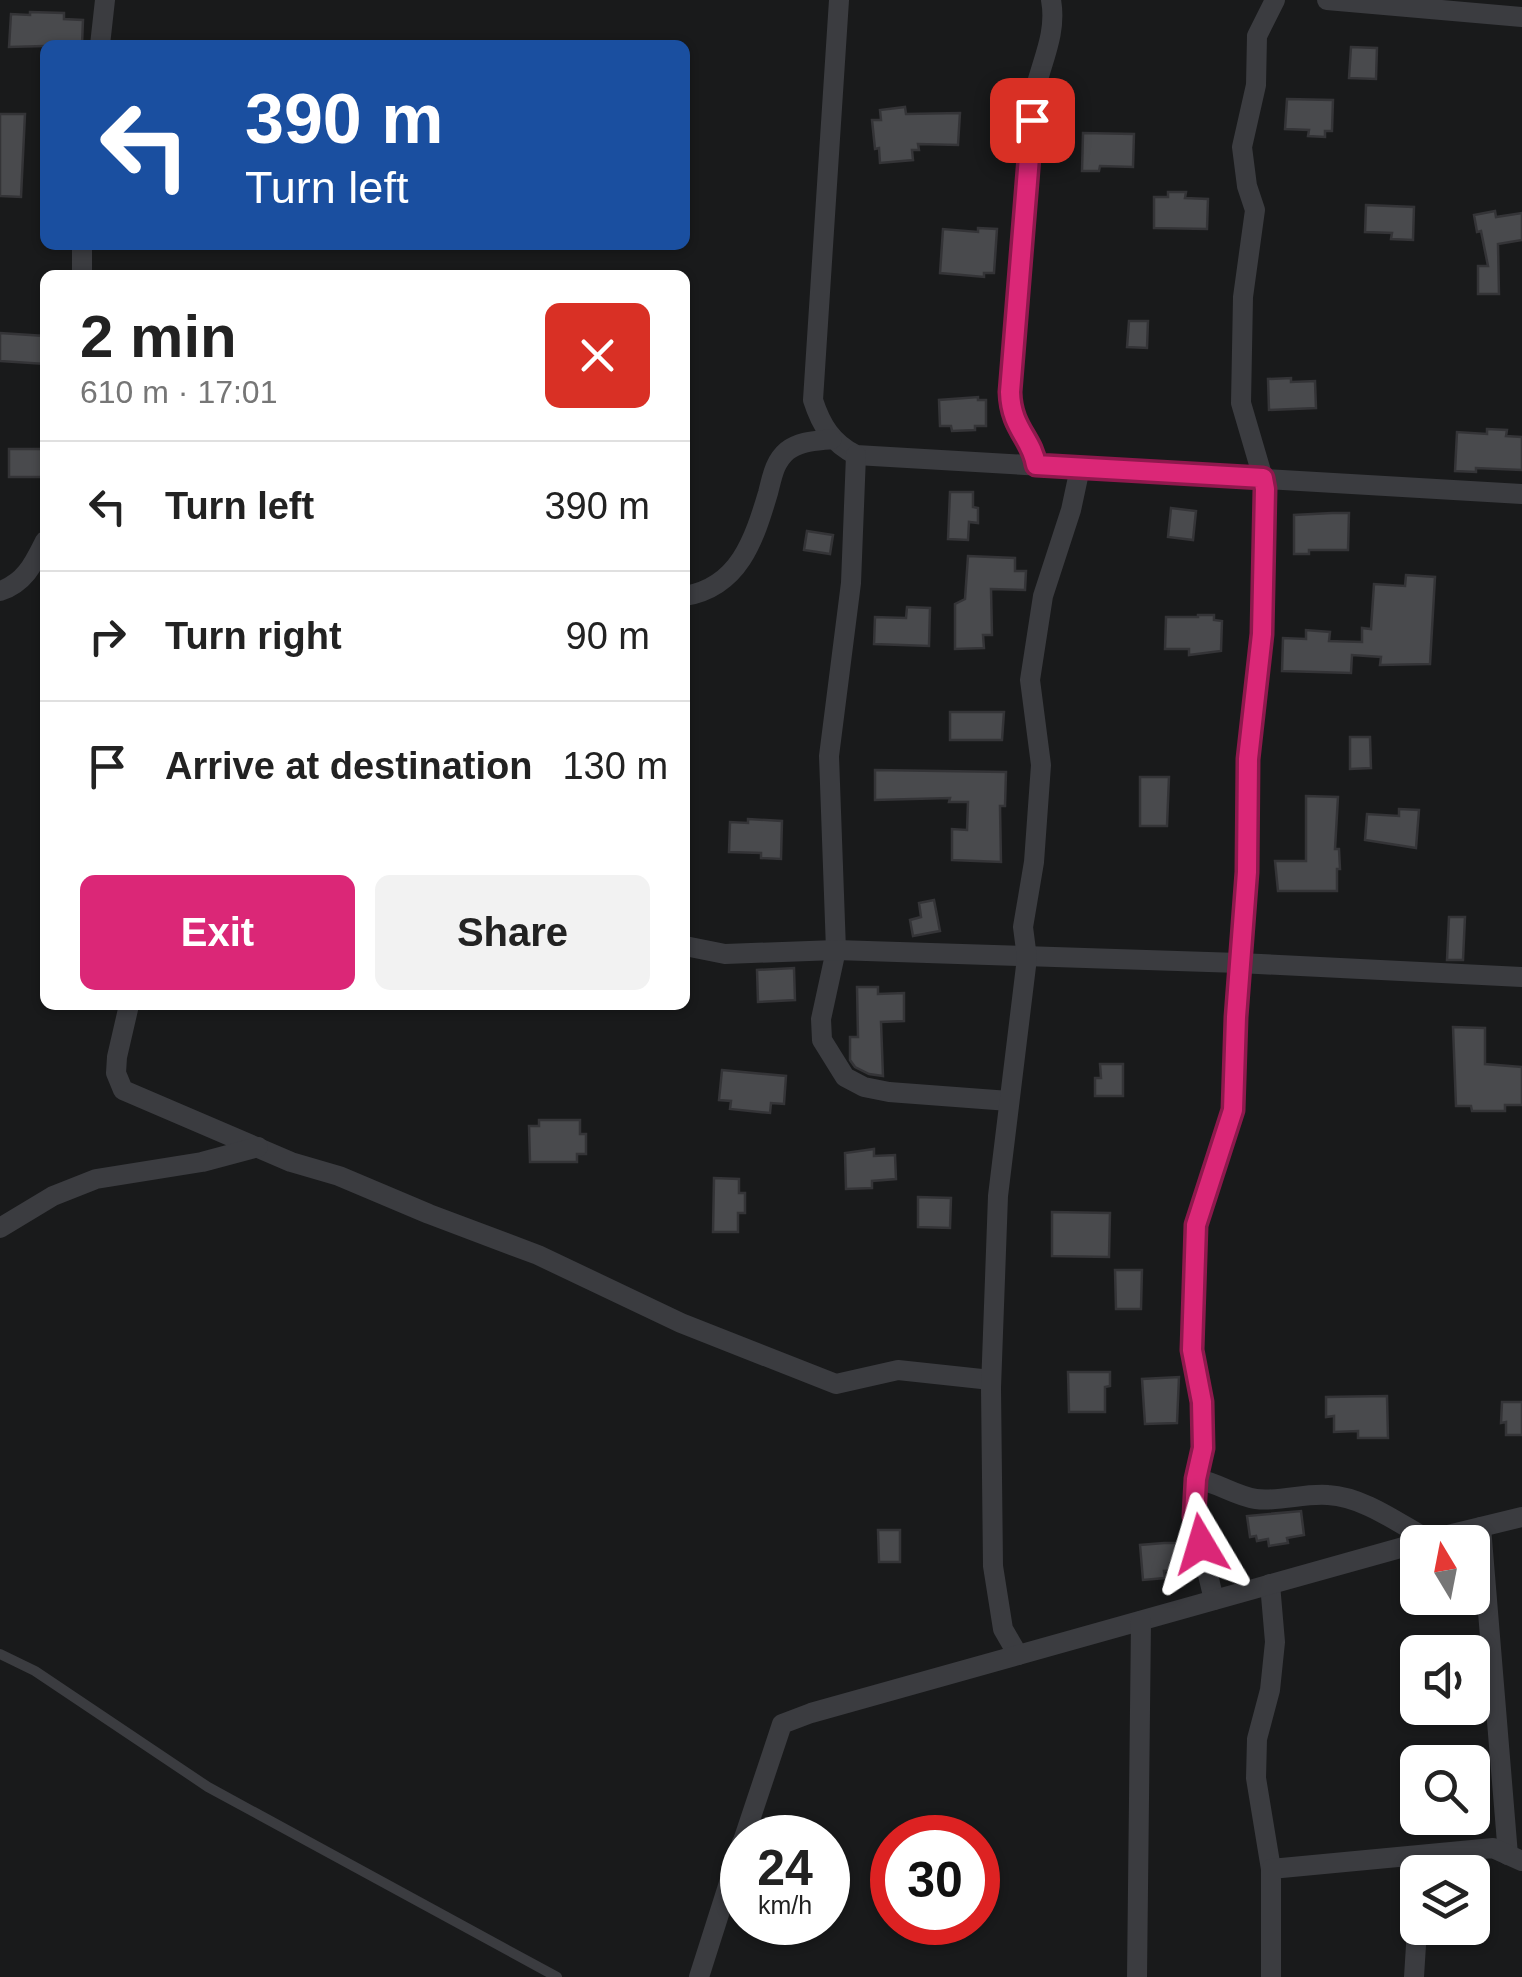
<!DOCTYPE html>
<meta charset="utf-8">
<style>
:root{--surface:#fff;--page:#f2f2f2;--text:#222;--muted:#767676;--line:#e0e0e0;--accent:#db2777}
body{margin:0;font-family:Helvetica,sans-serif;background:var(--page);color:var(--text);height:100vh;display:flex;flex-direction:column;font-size:38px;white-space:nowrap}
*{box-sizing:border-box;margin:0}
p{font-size:32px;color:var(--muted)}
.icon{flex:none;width:55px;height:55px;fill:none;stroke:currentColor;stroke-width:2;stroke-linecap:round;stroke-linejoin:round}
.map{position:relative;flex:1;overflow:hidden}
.details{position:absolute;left:40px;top:270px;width:650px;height:740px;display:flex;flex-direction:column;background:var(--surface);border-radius:15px;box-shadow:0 2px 8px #0004}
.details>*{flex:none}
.guide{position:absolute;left:40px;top:40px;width:650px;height:210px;border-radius:15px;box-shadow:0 2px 8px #0004;background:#1a4fa0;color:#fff;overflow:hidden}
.needle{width:65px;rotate:350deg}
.buttons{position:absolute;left:1400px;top:1525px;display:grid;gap:20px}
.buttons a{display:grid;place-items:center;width:90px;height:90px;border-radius:15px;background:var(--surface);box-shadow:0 2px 8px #0004;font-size:50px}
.speed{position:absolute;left:720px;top:1815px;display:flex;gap:20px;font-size:50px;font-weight:700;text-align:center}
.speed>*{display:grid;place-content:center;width:130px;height:130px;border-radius:50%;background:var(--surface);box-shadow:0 2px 8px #0004;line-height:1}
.speed small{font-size:25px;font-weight:400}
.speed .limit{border:15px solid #d22;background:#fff;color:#111}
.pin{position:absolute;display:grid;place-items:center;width:85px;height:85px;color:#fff;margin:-42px;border-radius:20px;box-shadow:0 5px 15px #0006}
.me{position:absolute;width:110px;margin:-55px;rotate:353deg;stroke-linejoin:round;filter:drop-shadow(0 0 8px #0008)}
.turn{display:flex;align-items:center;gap:35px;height:210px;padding:0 40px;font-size:45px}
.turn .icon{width:130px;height:130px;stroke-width:2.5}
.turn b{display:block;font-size:70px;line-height:85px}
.round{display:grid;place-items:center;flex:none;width:105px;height:105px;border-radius:15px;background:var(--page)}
.overview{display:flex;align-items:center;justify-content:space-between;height:170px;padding:0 40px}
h1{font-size:60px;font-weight:700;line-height:75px}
.action{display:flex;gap:20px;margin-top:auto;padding:20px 40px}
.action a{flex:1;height:115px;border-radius:15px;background:var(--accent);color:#fff;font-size:40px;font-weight:700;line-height:115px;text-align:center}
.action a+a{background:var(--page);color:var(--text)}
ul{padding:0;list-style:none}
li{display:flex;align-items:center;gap:30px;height:130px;padding:0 40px;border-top:2px solid var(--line)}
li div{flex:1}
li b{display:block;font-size:38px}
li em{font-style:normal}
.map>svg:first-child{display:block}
</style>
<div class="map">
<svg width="1522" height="1977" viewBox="0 0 1522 1977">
<rect width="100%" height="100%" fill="#191a1b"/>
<g fill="#494a4d" stroke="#343437" stroke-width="2.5">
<path d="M30,12L64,13V19L83,20L82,45L9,47L11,14L30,15Z"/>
<path d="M1351,47L1377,48L1376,79L1349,78Z"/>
<path d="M1287,99L1333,100L1332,131H1325V137L1308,136L1309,130L1285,129Z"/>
<path d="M905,107L906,114L960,113L958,145L918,144L919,150H912L913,160L880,163L879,148L875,149L872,120H881L880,110Z"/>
<path d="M0,114H25L21,197L0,196Z"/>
<path d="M1083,133L1134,134L1133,167L1100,166L1099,171H1082Z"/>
<path d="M1168,192H1186L1185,198L1208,199L1207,229L1154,228V197H1168Z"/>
<path d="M1366,205L1414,207L1413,240L1391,239L1392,233L1365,232Z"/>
<path d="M1495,211L1496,217L1522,213V240L1498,244L1499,294H1478V266H1488L1481,231L1477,232L1474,215Z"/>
<path d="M978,228L997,229L994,273H984V277L940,273L943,229L978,232Z"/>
<path d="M1129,321H1148L1147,348L1127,347Z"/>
<path d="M0,333L45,336V364L0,361Z"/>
<path d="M1291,378V382L1315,381L1316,408L1269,410L1268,379Z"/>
<path d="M978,397V400H986V426H975V430L952,431L951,426H940L939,400Z"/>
<path d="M1487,429L1507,430L1506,436L1522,437V470L1476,468V472L1455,471L1457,432L1487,434Z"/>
<rect x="9" y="449" width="36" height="28"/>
<path d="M950,492H973V507L978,508V523L969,522L968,540L948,539Z"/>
<path d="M1171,508L1196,511L1193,540L1168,537Z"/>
<path d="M1332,513H1349L1348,550H1309V554H1294V515Z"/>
<path d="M807,531L833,535L830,554L804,550Z"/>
<path d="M968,556L1015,558V571H1026L1025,590L991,589L992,635H983L984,648L955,649V604L965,599Z"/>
<path d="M1406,575L1435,577L1430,664L1380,665L1381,657L1352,655L1351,673L1282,671L1283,638L1306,639V630L1330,632L1329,641L1362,642V628L1371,629L1374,584L1405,586Z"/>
<path d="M907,607L930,608L929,646L874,644L875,617L906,618Z"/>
<path d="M1198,615H1214V620L1222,621L1221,651L1189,655V649H1165L1166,617H1198Z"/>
<path d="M950,712H1004L1002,740H950Z"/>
<path d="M1350,737H1370L1371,768L1350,769Z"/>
<path d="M875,770L1006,772L1005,806H1000L1001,862L952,860V829L967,830L968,802H949L950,798L875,800Z"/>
<path d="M1140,777H1169L1167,826H1140Z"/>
<path d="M1306,796L1338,797L1335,849H1339L1340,869H1337V891H1278L1275,861H1306Z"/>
<path d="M1399,809L1419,810L1416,848L1365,840L1367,814L1399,816Z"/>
<path d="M748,819L782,821L781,859L761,858V853L729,852L730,822L748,823Z"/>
<path d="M934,900L940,931L913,936L910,920L921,917L919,903Z"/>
<path d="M1449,917H1465L1463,960H1447Z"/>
<path d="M794,968L795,1000L758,1002L757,970Z"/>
<path d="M857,987H878V994L904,993V1021L881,1022L883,1076L869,1074L855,1067L850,1060V1037H858Z"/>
<path d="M1453,1027L1485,1028V1064L1522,1067V1105H1505V1111H1472L1471,1106H1456Z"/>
<path d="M1100,1064H1123V1096H1095V1078H1101Z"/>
<path d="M722,1070L786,1076L784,1104L771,1103L770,1113L730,1109L731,1101L719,1100Z"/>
<path d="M539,1120H580V1134H586V1154H577V1162H530L529,1126H539Z"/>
<path d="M874,1149V1156L895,1155L896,1179L872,1181V1188L846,1189L845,1153Z"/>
<path d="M714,1178L739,1179V1193H745V1213H738V1232H713Z"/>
<path d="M918,1197L951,1198L950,1228L918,1227Z"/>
<path d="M1052,1212L1110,1213L1109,1257L1052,1256Z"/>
<path d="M1115,1270H1142L1141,1309H1116Z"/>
<path d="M1068,1372H1110V1386L1105,1387V1412H1069Z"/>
<path d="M1179,1377L1177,1423L1145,1424L1142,1379Z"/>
<path d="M1387,1396L1388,1438H1358V1431L1334,1432V1416L1326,1417V1397Z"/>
<path d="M1502,1402H1522V1435H1506V1422L1501,1423Z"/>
<path d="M1301,1511L1304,1535L1287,1538L1288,1543L1269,1546L1268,1539L1257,1541L1256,1536L1250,1537L1247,1516Z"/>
<path d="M878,1530H900V1562H879Z"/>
<path d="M1164,1543H1186L1192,1569L1164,1571L1165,1578L1143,1580L1140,1545Z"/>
</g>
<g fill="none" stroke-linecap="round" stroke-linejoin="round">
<path stroke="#3b3c40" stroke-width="10" d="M0,1654L35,1671L208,1787L557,1977"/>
<g stroke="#3b3c40" stroke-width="20">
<path d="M839,0L813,400C821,425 832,443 856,455L1522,494"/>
<path d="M1327,0L1522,17"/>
<path d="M100,45L105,0"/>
<path d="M82,245V275"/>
<path d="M856,455L851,583L829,756L836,950L821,1019L822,1040L845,1077L864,1087L889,1092L1009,1101"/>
<path d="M1036,465C1032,438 1011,429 1010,392L1032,105C1037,69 1058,38 1051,0"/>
<path d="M0,591C25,583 34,563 45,541"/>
<path d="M685,596C739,587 754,540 768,493C772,478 774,462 787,451C800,441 816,441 832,439"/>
<path d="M685,946L725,954L836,950L1239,963L1522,977"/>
<path d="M129,1005L117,1057L116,1073L123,1090L291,1162L339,1176L429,1214L538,1255L681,1323L836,1384L898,1370L991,1380"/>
<path d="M0,1228L53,1196L96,1179L202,1162L258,1147"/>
<path d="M1196,1479C1217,1482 1235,1496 1256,1499C1280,1502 1304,1493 1328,1495C1364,1497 1398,1523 1429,1540"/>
<path d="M1481,1527L1508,1855"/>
<path d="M1419,1542L1522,1517"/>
<path d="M1270,1584L1275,1642L1270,1690L1257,1739L1256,1778L1271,1869"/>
<path d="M1214,1600L1194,1516L1196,1479L1203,1447L1202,1402L1192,1350L1196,1225L1233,1110L1236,1017L1247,872L1248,759L1262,634L1265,499L1263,478L1241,403L1243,297L1255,210L1247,186L1242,147L1256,85L1257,36L1275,0"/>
<path d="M1018,1655L1003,1629L993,1566L991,1388L998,1196L1027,958L1023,927L1034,862L1041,765L1030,680L1043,596L1071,510L1080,468"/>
<path d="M744,1838L782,1724L811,1713L1418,1543"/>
<path d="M699,1977L742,1842"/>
<path d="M1137,1977L1141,1621"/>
<path d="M1271,1977V1869L1493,1848L1522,1861"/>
<path d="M1414,1977L1418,1913"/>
</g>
</g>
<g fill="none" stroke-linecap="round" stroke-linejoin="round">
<g stroke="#8e194d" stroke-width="25">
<path id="route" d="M1032,120L1010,392C1011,429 1032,438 1036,465L1263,478L1265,489L1262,634L1248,759L1247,872L1236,1017L1233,1110L1196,1225L1192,1350L1202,1402L1203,1448L1196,1479L1194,1516L1201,1544"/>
</g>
<use href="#route" stroke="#db2777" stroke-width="18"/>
</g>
</svg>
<div class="buttons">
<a><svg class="needle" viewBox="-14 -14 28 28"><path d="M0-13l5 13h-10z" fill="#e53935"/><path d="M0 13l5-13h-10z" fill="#767676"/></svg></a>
<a><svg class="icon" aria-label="sound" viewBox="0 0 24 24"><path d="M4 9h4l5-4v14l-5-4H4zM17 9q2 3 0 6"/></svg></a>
<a><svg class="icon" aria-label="search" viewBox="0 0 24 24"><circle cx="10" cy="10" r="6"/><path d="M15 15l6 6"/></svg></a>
<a><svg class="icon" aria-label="layers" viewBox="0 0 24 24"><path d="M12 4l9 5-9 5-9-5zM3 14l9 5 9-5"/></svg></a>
</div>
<div class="speed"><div>24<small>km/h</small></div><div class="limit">30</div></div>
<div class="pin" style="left:1032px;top:120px;background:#d93025"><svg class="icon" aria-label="arrive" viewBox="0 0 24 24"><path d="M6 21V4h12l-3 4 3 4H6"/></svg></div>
<svg class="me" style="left:1201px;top:1544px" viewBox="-20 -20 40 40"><path d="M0-17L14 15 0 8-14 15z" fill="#db2777" stroke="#fff" stroke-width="4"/></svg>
<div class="guide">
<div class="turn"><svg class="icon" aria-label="left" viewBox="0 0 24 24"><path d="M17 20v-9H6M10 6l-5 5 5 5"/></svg><div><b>390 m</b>Turn left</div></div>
</div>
<section class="details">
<div class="overview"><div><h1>2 min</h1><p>610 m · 17:01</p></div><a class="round" style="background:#d93025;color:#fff"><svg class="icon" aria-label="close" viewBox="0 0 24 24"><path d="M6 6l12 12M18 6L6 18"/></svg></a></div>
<ul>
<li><svg class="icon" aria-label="left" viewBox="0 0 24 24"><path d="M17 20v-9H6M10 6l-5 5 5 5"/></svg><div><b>Turn left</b></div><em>390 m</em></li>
<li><svg class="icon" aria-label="right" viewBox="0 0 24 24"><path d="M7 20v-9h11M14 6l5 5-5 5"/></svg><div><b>Turn right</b></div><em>90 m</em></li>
<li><svg class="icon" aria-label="arrive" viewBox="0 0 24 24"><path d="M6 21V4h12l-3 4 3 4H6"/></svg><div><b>Arrive at destination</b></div><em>130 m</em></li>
</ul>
<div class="action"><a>Exit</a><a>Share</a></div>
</section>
</div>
